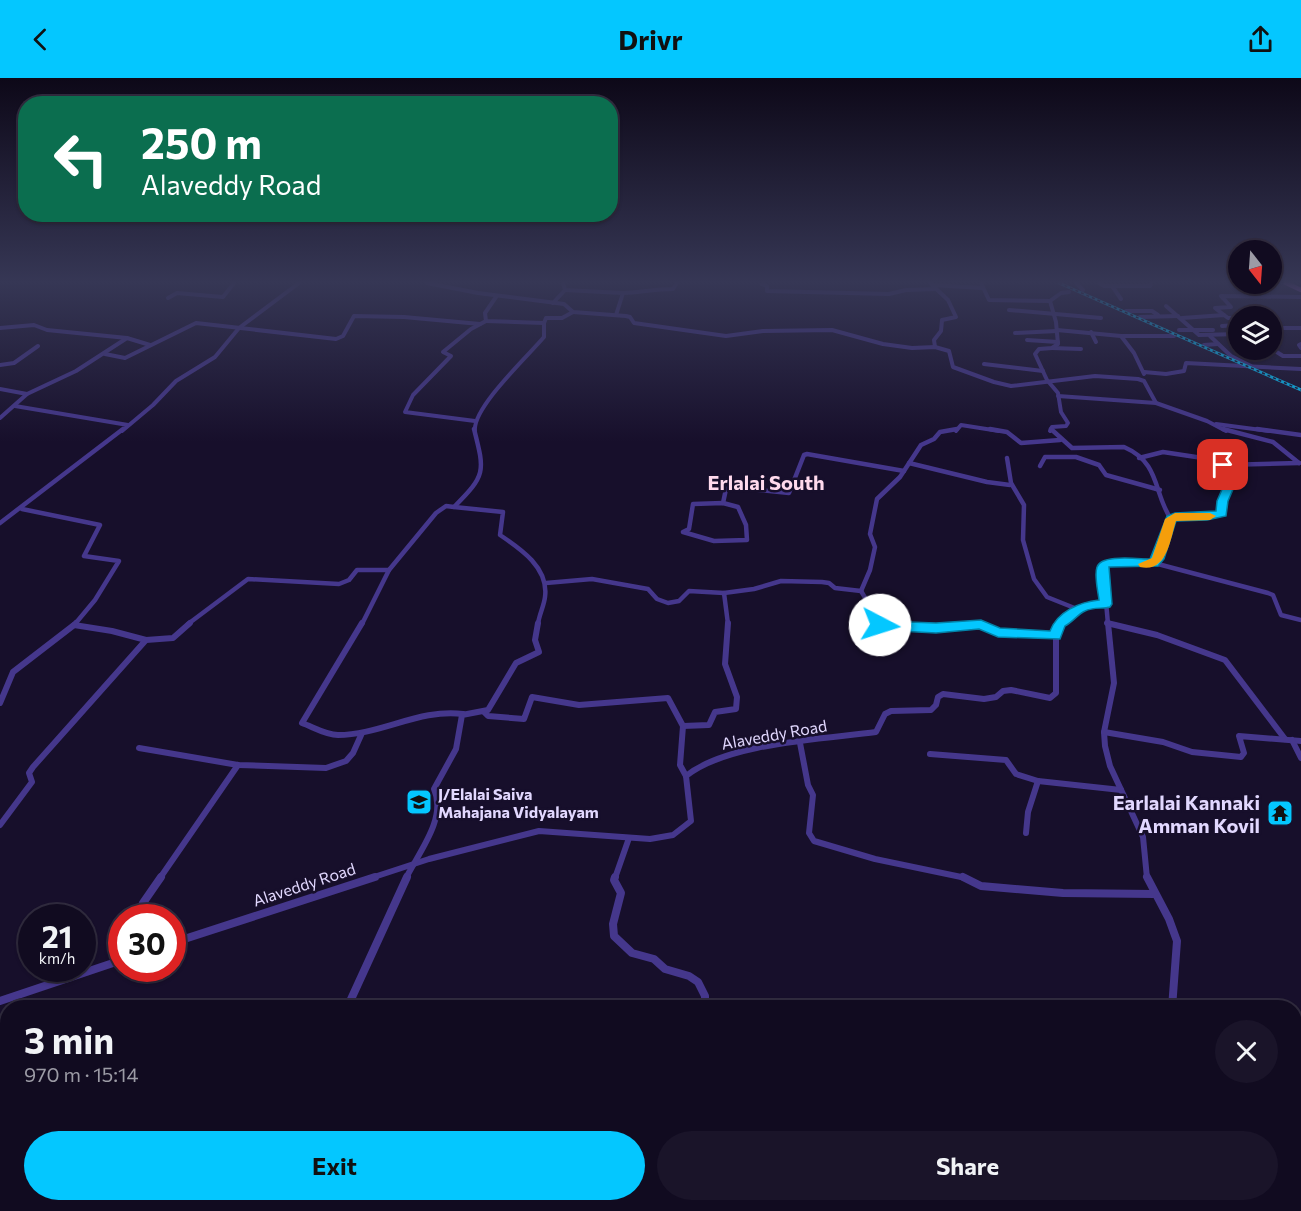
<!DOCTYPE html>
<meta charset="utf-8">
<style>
:root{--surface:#110b20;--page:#1a1429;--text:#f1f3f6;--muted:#9c9ba5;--line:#302b3e;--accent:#04c7ff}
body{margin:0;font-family:Commissioner,sans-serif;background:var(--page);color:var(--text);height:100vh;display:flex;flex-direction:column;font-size:22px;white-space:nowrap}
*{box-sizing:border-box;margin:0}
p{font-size:20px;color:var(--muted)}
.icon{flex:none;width:33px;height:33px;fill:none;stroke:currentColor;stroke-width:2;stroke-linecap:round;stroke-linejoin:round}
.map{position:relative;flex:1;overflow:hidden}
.sheet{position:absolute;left:0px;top:922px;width:1302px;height:212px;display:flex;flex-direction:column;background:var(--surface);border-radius:24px 24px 0 0;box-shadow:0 2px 4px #0004,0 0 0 2px var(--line)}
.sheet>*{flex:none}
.hud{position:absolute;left:18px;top:18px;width:600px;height:126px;border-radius:24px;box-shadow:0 2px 4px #0004,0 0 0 2px var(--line);background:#0b6e4f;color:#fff;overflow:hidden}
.needle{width:39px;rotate:163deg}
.fabs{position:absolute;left:1228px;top:162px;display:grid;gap:12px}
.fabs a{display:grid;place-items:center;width:54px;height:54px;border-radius:50%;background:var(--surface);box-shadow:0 2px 4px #0004,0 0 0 2px var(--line);font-size:30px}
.speed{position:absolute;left:18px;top:826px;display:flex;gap:12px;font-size:30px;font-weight:700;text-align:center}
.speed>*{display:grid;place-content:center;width:78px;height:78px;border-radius:50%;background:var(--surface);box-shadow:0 2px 4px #0004,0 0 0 2px var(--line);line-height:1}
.speed small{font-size:15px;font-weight:400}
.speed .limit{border:9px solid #d22;background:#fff;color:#111}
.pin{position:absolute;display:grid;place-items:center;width:51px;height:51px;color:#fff;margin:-26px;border-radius:12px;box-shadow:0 3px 9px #0006}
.me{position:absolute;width:66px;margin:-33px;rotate:95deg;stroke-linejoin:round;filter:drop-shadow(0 0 4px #0008)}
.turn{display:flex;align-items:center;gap:21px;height:126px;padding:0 24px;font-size:27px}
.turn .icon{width:78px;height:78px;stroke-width:2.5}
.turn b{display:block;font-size:42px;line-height:51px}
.round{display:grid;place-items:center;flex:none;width:63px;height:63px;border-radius:32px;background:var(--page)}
.headline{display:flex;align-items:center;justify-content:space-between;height:102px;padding:0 24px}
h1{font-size:36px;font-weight:700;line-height:45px}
.button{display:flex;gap:12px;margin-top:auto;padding:12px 24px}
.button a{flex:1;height:69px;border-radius:36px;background:var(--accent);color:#111;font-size:24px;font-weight:700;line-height:69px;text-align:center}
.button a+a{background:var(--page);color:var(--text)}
header{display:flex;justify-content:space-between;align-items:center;height:78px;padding:0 24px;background:var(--accent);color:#111;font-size:27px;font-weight:700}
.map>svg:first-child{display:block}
</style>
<header><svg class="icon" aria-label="back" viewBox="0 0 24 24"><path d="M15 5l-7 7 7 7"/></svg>Drivr<svg class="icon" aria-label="share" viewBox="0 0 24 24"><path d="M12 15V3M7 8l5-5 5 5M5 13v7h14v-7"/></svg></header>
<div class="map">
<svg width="1301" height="1133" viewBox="0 0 1301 1133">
<rect width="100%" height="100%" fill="#170f2b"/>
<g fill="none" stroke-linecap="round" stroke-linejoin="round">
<g stroke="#45378c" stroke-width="4">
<path d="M427,205L478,215L564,226L573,234L626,238L630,239L634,245L726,258L763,253L832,252L883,266L912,270L935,269L949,273L953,289L994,304L1011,308L1095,298L1138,301L1144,303L1156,325L1207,343L1226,353"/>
<path d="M930,205L948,222L956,239L942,242L941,253L934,262L935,269"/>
<path d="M981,205L989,222L1050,223"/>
<path d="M1076,205L1083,212"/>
<path d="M1099,205L1104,208H1150L1151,205"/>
<path d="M762,206L767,208V213L889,216L906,212L936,211"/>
<path d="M932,207L983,210"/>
<path d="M1112,208L1121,221"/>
<path d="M565,212L623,215"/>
<path d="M496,219L485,235L486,243L544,245L546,240H562L573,234"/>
<path d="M168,220L177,215L223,219L234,205"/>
<path d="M1223,220L1221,218L1301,219"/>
<path d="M1223,220L1231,229L1215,230L1224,237"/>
<path d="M553,225L565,212L563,205"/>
<path d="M1166,228L1199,257L1239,256"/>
<path d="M1009,232L1101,240"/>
<path d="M1126,233H1152L1158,237"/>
<path d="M616,237L623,215C640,214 656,211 673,211L677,205"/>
<path d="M1140,239L1178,238"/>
<path d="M1182,240L1224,237L1228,240H1239"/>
<path d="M1222,248L1238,247"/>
<path d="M0,250L34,247L47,252L127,260L150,267"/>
<path d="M1272,250H1301"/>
<path d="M1057,252L1121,258H1174"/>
<path d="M1179,252H1213"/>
<path d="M1091,254L1096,264"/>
<path d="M1015,255L1057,253"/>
<path d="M1121,258L1134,275L1144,296"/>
<path d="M1210,258L1231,278L1251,288"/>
<path d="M1027,262L1058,264"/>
<path d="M1301,266L1299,267L1301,270"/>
<path d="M1204,267L1218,266"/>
<path d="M1052,270L1081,271"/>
<path d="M1272,271L1283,278H1301"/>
<path d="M105,276L125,280L196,245L336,261L343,258L354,238L404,239L480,246"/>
<path d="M984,286L1043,293"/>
<path d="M0,287L14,285L38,268"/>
<path d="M1144,294L1166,296L1184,293L1186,285L1301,291"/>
<path d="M0,311L27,316"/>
<path d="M1058,318L1156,325"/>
<path d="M15,328L128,347"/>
<path d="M0,340L27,316L76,293L127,260"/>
<path d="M475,343L405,334L413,317L451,278L443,274L471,251L486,243"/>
<path d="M1216,346L1269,353"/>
<path d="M122,353L153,327L176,303L215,279L239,250L299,205"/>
<path d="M475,353C472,330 528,278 544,259V245"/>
<path d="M956,353L961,347L999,353"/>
<path d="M1050,353L1052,349L1066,348L1068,345L1061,334L1058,315L1047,302L1035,276L1039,271L1052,270L1058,266L1056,244L1050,223L1061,215L1069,214"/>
</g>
<g stroke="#45378c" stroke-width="4.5">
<path d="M990,351L1007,354L1021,365L1060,362"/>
<path d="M1051,351L1072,370L1124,369C1161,385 1153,415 1171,441"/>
<path d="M1223,351L1273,364L1299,385"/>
<path d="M1257,351L1301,357"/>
<path d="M1007,380L1011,405L1024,427L1023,462L1034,501L1047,519L1077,531"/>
<path d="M1139,380L1163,374L1229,384"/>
<path d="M909,385L987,404L1010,407"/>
<path d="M1040,388L1045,379H1076L1099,387L1106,397L1160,412"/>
<path d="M723,425L738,429L746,447L747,462L714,463L683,454L689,451L693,426Z"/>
<path d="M723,425L726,411L731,409L789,415L804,377L807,376L904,393"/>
<path d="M454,429L503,434L500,457C521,471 549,490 545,519C544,528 539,537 538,546"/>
<path d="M22,431L100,447L84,478L119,483L95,522L75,546"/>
<path d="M0,445L123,351"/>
<path d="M1154,485L1268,515L1273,517L1281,537L1301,542"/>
<path d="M546,505L592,501L648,511L657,521L668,525L679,523L689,513L724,515L754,511L781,503L822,504L829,505L835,510L861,513"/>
<path d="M861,513L870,492L875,469L870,456L877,421L900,399L921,367L934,361L940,354L957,351"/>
<path d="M861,513L881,546"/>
<path d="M724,515L728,546"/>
<path d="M1107,545L1111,546"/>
<path d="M188,546L248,501L339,506L349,502L357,492H389"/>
<path d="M362,546L389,492L436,435L446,428L454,429C486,397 485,394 474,351"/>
<path d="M1059,546L1084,528L1106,526"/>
<path d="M1108,546L1103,491L1108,485H1154L1171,441L1175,438L1207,439L1222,436L1223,423L1229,409L1220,392L1223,387L1299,385"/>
</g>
<g stroke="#45378c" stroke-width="6">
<path d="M76,545L74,547L112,553L146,562"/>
<path d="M362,545L302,645C313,649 326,657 338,657C380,657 421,630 463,636"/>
<path d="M880,545L883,549L936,550L981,546L998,554L1055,558"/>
<path d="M1107,545L1157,557L1225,582L1285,661"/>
<path d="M1108,545L1114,605L1104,654L1105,668L1110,688L1143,759L1147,800"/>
<path d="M0,625L13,594L74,547"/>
<path d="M484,634L488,638L524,641L532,619L579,627L668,620L683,648L680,687L686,698"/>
<path d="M683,648L709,647L715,634L736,631L737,619L725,586L728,545"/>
<path d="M1104,654L1163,664L1192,674L1241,679L1244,675L1239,658L1301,663"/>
<path d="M1292,662L1301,680"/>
<path d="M800,665L808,707L813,717L809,755L814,763L875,781L966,800"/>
<path d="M139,670L238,687L326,690L346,683L353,675L362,655"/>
<path d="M930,676L1006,682L1016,696L1038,703L1121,712"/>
<path d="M0,747L32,704L29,695L33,689L146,562L173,560L190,545"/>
<path d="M1026,755L1028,734L1038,703"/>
<path d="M160,800L238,687"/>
<path d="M371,800L429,781L539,753L650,761L673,757L691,743L686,698C727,665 823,661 876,654L885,636L891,633L931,632L936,627L938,619L943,616L984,621L996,619L1003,613L1011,612L1050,620L1056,615V551L1061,545"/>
<path d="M406,800C419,774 447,740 434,711L456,671L462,637L488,632L516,585L539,574L535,562L538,545"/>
<path d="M615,800L629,760"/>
</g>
<g stroke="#45378c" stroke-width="8">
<path d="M615,799L614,802L621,815L613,846L614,858L632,875L654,881L665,891L689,898L698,904L705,918V930"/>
<path d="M963,799L981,808L1063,815L1154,816"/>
<path d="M1147,799L1169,841L1177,863L1172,930"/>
<path d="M143,825L161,799"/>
<path d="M172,865L375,799"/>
<path d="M0,923L122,882"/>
<path d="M347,930L407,799"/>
<path d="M1051,1126L1054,1133"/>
<path d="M1155,1126V1133"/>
<path d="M242,1133L245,1126"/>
<path d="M572,1133L574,1126"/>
</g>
<path stroke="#d75fff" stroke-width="4.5" d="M1286,205L1301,212"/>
<g stroke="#04c7ff" stroke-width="3">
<path id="rail" d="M1059,205L1301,312"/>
</g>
<use href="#rail" stroke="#170f2b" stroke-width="1.5" stroke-dasharray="3" stroke-linecap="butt"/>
</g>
<linearGradient id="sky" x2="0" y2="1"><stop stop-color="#0d0818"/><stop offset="0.56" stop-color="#363755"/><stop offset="1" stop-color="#363755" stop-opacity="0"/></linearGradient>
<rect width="1301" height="364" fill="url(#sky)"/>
<path fill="#04c7ff" stroke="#0381a6" stroke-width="1.5" d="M1223,384L1228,387L1225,392L1234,409L1228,423L1226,438L1207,442L1176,443L1164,481L1158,488L1109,489L1112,526L1110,529C1103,531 1093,529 1085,533C1078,536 1073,544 1065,548L1060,561L998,559L979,551L936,555L880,552L873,547L880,543L936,545L981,542L1000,550L1050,553C1057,534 1079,524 1099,522C1098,513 1094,498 1097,489C1101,476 1138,481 1150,481L1167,438L1175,435L1216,433L1217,423L1223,409L1214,392L1219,385Z"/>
<path fill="#f59e0b" d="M1175,435H1210L1216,438L1210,442L1176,443C1170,462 1167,495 1140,489L1138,486L1152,480L1165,441Z"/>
<defs>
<g id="school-square" transform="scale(1.35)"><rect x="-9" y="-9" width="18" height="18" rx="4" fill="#04c7ff" stroke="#170f2b"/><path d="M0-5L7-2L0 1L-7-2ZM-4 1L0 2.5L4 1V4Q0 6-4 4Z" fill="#111"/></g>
<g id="temple-square" transform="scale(1.35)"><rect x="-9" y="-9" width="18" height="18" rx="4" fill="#04c7ff" stroke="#170f2b"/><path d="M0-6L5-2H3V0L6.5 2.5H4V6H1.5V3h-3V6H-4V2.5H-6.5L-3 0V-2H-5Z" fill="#111"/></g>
</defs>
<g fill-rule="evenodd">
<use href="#school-square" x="419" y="724"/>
<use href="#temple-square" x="1280" y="735"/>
</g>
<g text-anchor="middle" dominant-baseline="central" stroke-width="5" stroke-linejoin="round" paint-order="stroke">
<g font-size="16" fill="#e2d8ff" stroke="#170f2b">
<text transform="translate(774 656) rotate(-10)">Alaveddy Road</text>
<text transform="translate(304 806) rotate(-18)">Alaveddy Road</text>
</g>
<g font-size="16" font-weight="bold" fill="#e2d8ff" stroke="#170f2b" text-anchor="start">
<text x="438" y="715">J/Elalai Saiva<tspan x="438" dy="18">Mahajana Vidyalayam</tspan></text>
</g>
<g font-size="20" font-weight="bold" fill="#ffdaed" stroke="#170f2b">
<text x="766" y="404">Erlalai South</text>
</g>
<g font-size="20" font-weight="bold" fill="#e2d8ff" stroke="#170f2b" text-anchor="end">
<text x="1260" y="724">Earlalai Kannaki<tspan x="1260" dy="23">Amman Kovil</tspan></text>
</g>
</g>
</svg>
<div class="fabs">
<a><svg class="needle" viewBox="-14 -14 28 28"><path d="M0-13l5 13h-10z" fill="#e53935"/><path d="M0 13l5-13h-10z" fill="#9c9ba5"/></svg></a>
<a><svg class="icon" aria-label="layers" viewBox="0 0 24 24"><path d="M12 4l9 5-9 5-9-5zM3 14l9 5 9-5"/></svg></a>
</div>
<div class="speed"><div>21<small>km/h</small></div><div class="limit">30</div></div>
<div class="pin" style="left:1223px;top:387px;background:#d93025"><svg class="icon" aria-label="arrive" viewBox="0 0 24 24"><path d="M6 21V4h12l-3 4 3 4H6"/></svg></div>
<svg class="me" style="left:880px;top:547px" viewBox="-20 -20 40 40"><circle r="19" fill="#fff"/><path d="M0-13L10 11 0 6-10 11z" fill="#04c7ff"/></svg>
<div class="hud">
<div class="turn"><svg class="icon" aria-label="left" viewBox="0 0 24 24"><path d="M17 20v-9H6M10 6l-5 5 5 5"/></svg><div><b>250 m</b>Alaveddy Road</div></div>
</div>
<section class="sheet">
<div class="headline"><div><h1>3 min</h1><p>970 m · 15:14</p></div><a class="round"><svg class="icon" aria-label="close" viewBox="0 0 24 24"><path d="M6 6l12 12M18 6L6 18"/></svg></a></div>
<div class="button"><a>Exit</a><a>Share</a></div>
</section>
</div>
